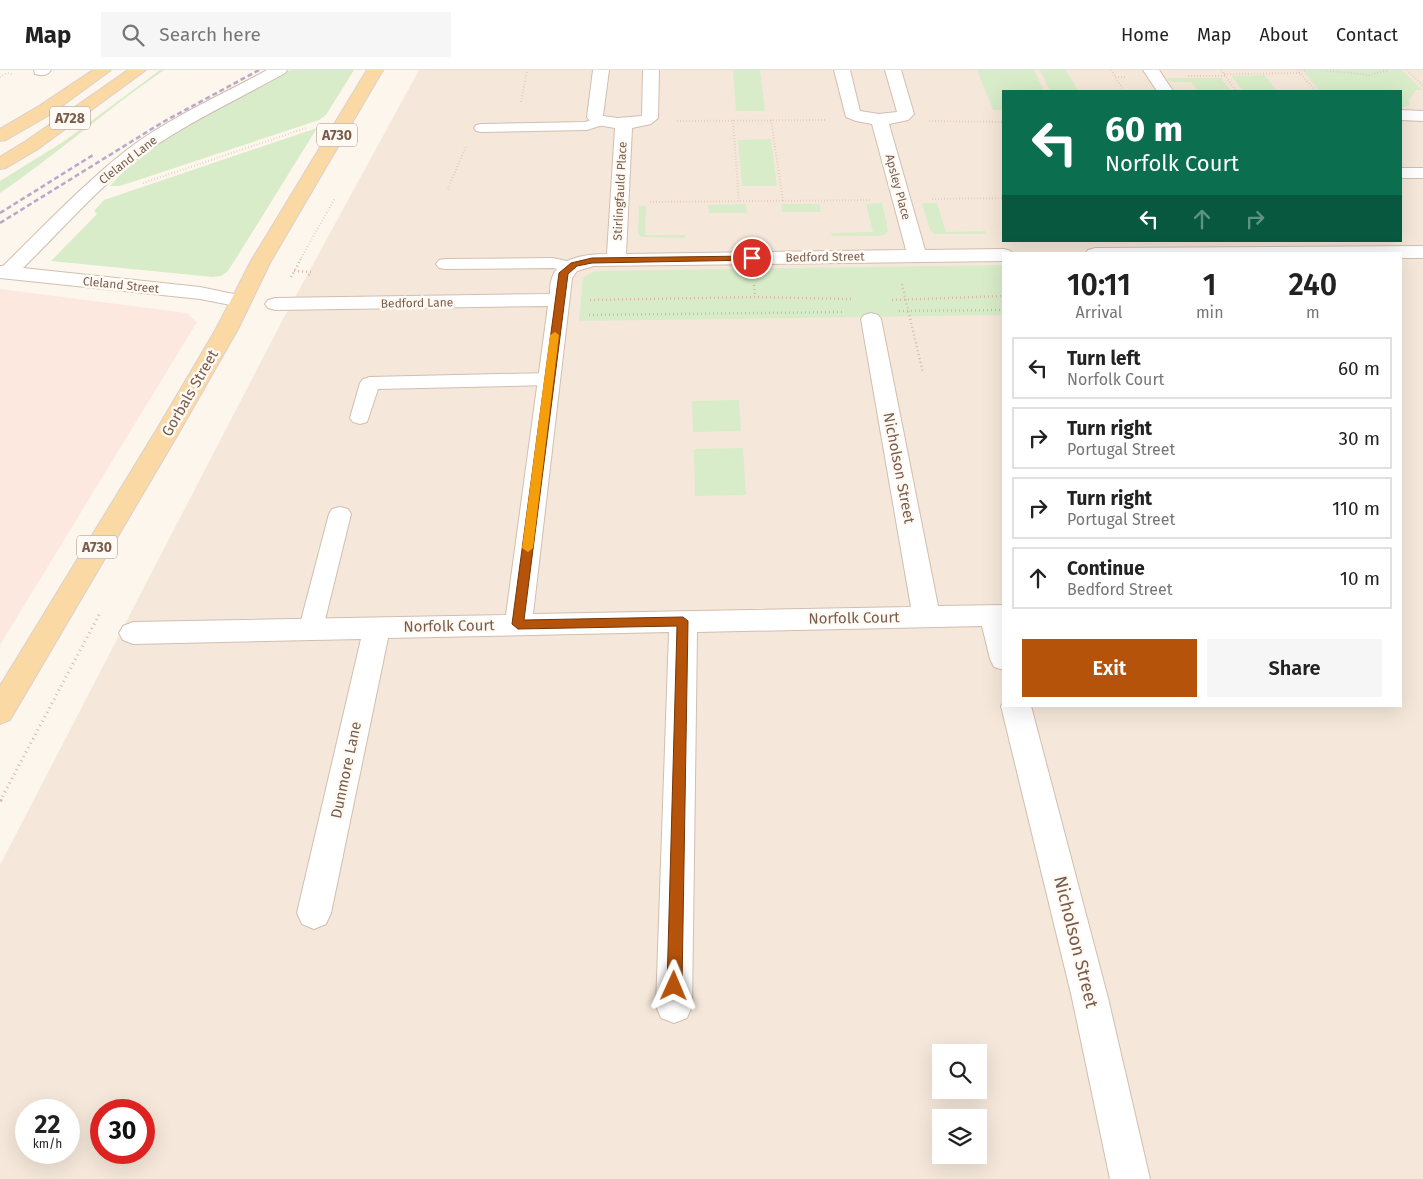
<!DOCTYPE html>
<style>
:root{--surface:#fff;--page:#f6f6f6;--text:#222;--muted:#767676;--line:#e0e0e0;--accent:#b45309}
body{margin:0;font-family:"Fira Sans",sans-serif;background:var(--page);color:var(--text);height:100vh;display:flex;flex-direction:column;font-size:19px;white-space:nowrap}
*{box-sizing:border-box;margin:0}
p{font-size:16px;color:var(--muted)}
.icon{flex:none;width:28px;height:28px;fill:none;stroke:currentColor;stroke-width:2;stroke-linecap:round;stroke-linejoin:round}
.map{position:relative;flex:1;overflow:hidden}
.sheet{position:absolute;left:1002px;top:182px;width:400px;height:455px;display:flex;flex-direction:column;background:var(--surface);border-radius:0px;box-shadow:0 5px 20px #0002}
.sheet>*{flex:none}
.top-card{position:absolute;left:1002px;top:20px;width:400px;height:152px;border-radius:0px;box-shadow:0 5px 20px #0002;background:#0b6e4f;color:#fff;overflow:hidden}
.buttons{position:absolute;left:932px;top:974px;display:grid;gap:10px}
.buttons a{display:grid;place-items:center;width:55px;height:55px;border-radius:0px;background:var(--surface);box-shadow:0 5px 20px #0002;font-size:25px}
.speed{position:absolute;left:15px;top:1029px;display:flex;gap:10px;font-size:25px;font-weight:700;text-align:center}
.speed>*{display:grid;place-content:center;width:65px;height:65px;border-radius:50%;background:var(--surface);box-shadow:0 5px 20px #0002;line-height:1}
.speed small{font-size:12px;font-weight:400}
.speed .limit{border:8px solid #d22;background:#fff;color:#111}
.pin{position:absolute;display:grid;place-items:center;width:42px;height:42px;color:#fff;margin:-21px;border:2px solid #fff;border-radius:50%;box-shadow:0 1px 5px #0007}
.me{position:absolute;width:55px;margin:-28px;rotate:1deg;stroke-linejoin:round;filter:drop-shadow(0 0 4px #0008)}
.turn{display:flex;align-items:center;gap:18px;height:105px;padding:0 20px;font-size:22px}
.turn .icon{width:65px;height:65px;stroke-width:2.5}
.turn b{display:block;font-size:35px;line-height:42px}
.lanes{display:flex;align-items:center;height:48px;padding:0 20px;background:#0003;justify-content:center;gap:25px;direction:ltr}
.lanes .off{opacity:.35}
.eta{display:flex;justify-content:space-evenly;align-items:center;height:85px;text-align:center}
.eta b{font-size:30px;font-weight:600;line-height:35px}
.action{display:flex;gap:10px;margin-top:auto;padding:10px 20px}
.action a{flex:1;height:58px;border-radius:0px;background:var(--accent);color:#fff;font-size:20px;font-weight:600;line-height:58px;text-align:center}
.action a+a{background:var(--page);color:var(--text)}
ul{padding:0;list-style:none}
li{display:flex;align-items:center;gap:15px;height:62px;margin:0 10px 8px;padding:0 10px;border:2px solid var(--line);border-radius:0px}
li div{flex:1}
li b{display:block;font-size:19px}
li em{font-style:normal}
header{display:flex;align-items:center;gap:30px;box-sizing:border-box;height:70px;padding:0 25px;background:var(--surface);border-bottom:1px solid var(--line)}
header strong{font-size:24px}
nav{display:flex;gap:28px;margin-inline-start:auto;font-size:18px}
.search{width:350px;height:45px;background:var(--page);display:flex;align-items:center;gap:12px;box-sizing:border-box;padding:0 18px;border-radius:0px;color:var(--muted);font-size:19px}
.map>svg:first-child{display:block}
</style>
<header>
<strong>Map</strong>
<div class="search"><svg class="icon" aria-label="search" viewBox="0 0 24 24"><circle cx="10" cy="10" r="6"/><path d="M15 15l6 6"/></svg>Search here</div>
<nav><a>Home</a><a>Map</a><a>About</a><a>Contact</a></nav>
</header>
<div class="map">
<svg width="1423" height="1109" viewBox="0 0 1423 1109">
<rect width="100%" height="100%" fill="#fdf6ec"/>
<path fill="#f5e8da" fill-rule="evenodd" d="M419,0H1423V1109H0V795L282,251ZM1004,21H1401V171H1004ZM1004,184H1401V636H1004ZM941,982H979V1020H941ZM26,1040H69V1082H26ZM101,1040H144V1082H101ZM941,1048H979V1085H941Z"/>
<path fill="#fde8e0" d="M0,219L187,243L197,252L0,575Z"/>
<g fill="#d8ecc9">
<path d="M160,0H164C107,39 56,85 0,123V111L63,72Z"/>
<path d="M291,0H354L326,45L319,50L120,116H110L139,84L159,72L265,10Z"/>
<path d="M733,0H760L765,41H736Z"/>
<path d="M977,0H1034L1044,21H1004V40H993Z"/>
<path d="M1040,0H1066L1078,21H1050Z"/>
<path d="M1302,0H1402L1422,20H1416L1409,30L1410,35L1401,38V21H1320Z"/>
<path d="M1264,5L1277,21H1243L1231,6Z"/>
<path d="M1221,8L1231,21H1198L1191,12H1170L1167,8Z"/>
<path d="M317,58L235,190L227,202L221,206L213,207L51,191L97,144L94,141L104,130Z"/>
<path d="M771,69L777,116H742L738,70Z"/>
<path d="M882,133L888,160L886,164L879,166H832L831,163L873,162L866,134Z"/>
<path d="M922,133H937L946,162L985,161L987,164H934L930,160Z"/>
<path d="M746,134L747,143H709L708,135Z"/>
<path d="M781,134H819L821,142H782Z"/>
<path d="M639,136H646L645,165H685V168L641,167L638,163Z"/>
<path d="M1004,195V245L579,251L583,207L596,201Z"/>
<path d="M739,330L741,361L693,362L692,331Z"/>
<path d="M743,378L746,425L695,426L694,379Z"/>
</g>
<g fill="none" stroke-linecap="round" stroke-linejoin="round">
<g stroke="#d1beb0" stroke-width="2">
<g id="lane">
<path d="M601,47L606,48L608,51L606,54L587,60L481,62L476,61L474,58L476,55L481,54L585,52Z"/>
<path d="M553,188L576,193L579,197L576,201L570,202L553,198L445,199L439,198L436,194L439,190L445,189Z"/>
<path d="M549,303L556,305L559,309L556,313L549,315L378,319L367,352L360,354L353,352L350,348L360,313L363,309L370,307Z"/>
<path d="M340,437L348,439L351,444L323,558L319,564L311,567L303,564L299,558L329,444L332,439Z"/>
</g>
</g>
<g stroke="#d1beb0" stroke-width="2">
<g id="street">
<path d="M34,0H51C47,6 42,6 35,4Z"/>
<path d="M267,0H287L285,3C237,30 186,53 142,85C100,115 60,162 23,198L200,217L248,227L251,231L248,235L241,237L200,229L0,208V196H3C43,157 83,114 128,79C167,49 223,24 267,0Z"/>
<path d="M593,0H609L603,46L618,48L642,46L643,0H659L658,48L651,54L632,58L626,184L906,180L872,54L856,51L846,47L834,0H850L860,41L879,44L897,42L885,0H901L914,44L908,50L889,54L925,180L1004,179L1011,181L1013,184H1004V191L594,196L577,201L572,208L533,544L911,537L861,249L864,245L871,243L878,245L881,249L938,536L1004,535V600L994,597L990,589L982,556L697,562L692,936L687,948L674,953L661,948L656,936L669,562L388,568L331,843L326,854L314,859L302,854L297,843L361,569L133,574L123,570L119,563L123,556L133,552L506,545L548,236L275,240L268,238L265,234L268,230L275,228L550,224C550,219 550,213 552,208C558,187 588,184 607,184L615,58L592,54L587,47Z"/>
<path d="M1143,0H1159L1173,21H1157Z"/>
<path d="M1401,40L1423,41V51L1401,50Z"/>
<rect x="1401" y="98" width="22" height="10"/>
<path d="M1423,176V188H1401V184H1085L1088,180L1095,178Z"/>
<path d="M1004,631V636H1031L1108,928L1150,1109H1110L1072,928L1001,636Z"/>
</g>
</g>
<g stroke="#dad1cd" stroke-width="2">
<g id="primary">
<path d="M93,0H111L51,44L6,70L0,71V59L39,36Z"/>
<path d="M128,0H146L38,79L6,98L0,99V87L26,71Z"/>
<path d="M367,0H383L271,191L238,259L181,359L10,650L0,654V616L157,359L216,259L251,191Z"/>
</g>
</g>
<g stroke="#d9b8a5" stroke-width="2" stroke-dasharray="0.5 2.5" stroke-linecap="butt">
<path d="M1111,0L1124,21"/>
<path d="M1221,0L1236,21"/>
<path d="M1297,0L1316,21"/>
<path d="M1298,0H1307"/>
<path d="M1321,0L1369,5L1389,0"/>
<path d="M1407,0L1423,16"/>
<path d="M1224,4L1301,3"/>
<path d="M1188,6H1225"/>
<path d="M0,7L7,3L13,4"/>
<path d="M1115,7H1125"/>
<path d="M521,32L527,0"/>
<path d="M733,50L739,131"/>
<path d="M771,50L783,131"/>
<path d="M677,51L826,50"/>
<path d="M929,51L1004,52"/>
<path d="M143,113L306,58"/>
<path d="M448,119L466,76"/>
<path d="M932,129L1004,128"/>
<path d="M650,132L871,130"/>
<path d="M300,190L335,128"/>
</g>
<g stroke="#d9b8a5" stroke-width="2.5" stroke-dasharray="1 3" stroke-linecap="butt">
<path d="M294,201L311,202L308,206"/>
<path d="M291,207L301,189"/>
<path d="M902,214L923,303"/>
<path d="M754,215L755,227"/>
<path d="M590,230L755,227L851,229"/>
<path d="M892,230L1004,226"/>
<path d="M899,241L1004,240"/>
<path d="M589,245L843,242"/>
</g>
<path stroke="#d9b8a5" stroke-width="3" stroke-dasharray="1 4" stroke-linecap="butt" d="M0,731L100,543"/>
<path stroke="#d9b8a5" stroke-width="4" stroke-dasharray="2 5" stroke-linecap="butt" d="M0,731L1,729"/>
<use href="#lane" fill="#fff" fill-rule="evenodd"/>
<use href="#street" fill="#fff" fill-rule="evenodd"/>
<use href="#primary" fill="#fbd9a5" fill-rule="evenodd"/>
<g stroke="#b9a8c9" stroke-width="2.5" stroke-dasharray="5 3" stroke-linecap="butt">
<path d="M0,143L93,85"/>
<path d="M0,153L163,52L259,0"/>
</g>
</g>
<path fill="#b45309" stroke="#753606" d="M752,186L756,188L755,190L592,193L577,196L568,204L524,550L683,547L688,551L682,916L679,921L674,923L669,921L667,916L677,556L518,559L512,554L559,203L571,193L592,188Z"/>
<path fill="#f59e0b" d="M555,262L559,265L533,478L528,482L522,478L550,265Z"/>
<g text-anchor="middle" dominant-baseline="central" stroke-width="5" stroke-linejoin="round" paint-order="stroke">
<g font-size="12" fill="#7a5c4d" stroke="#fffaf3">
<text transform="translate(128 90) rotate(-38)">Cleland Lane</text>
<text transform="translate(898 117) rotate(75)">Apsley Place</text>
<text transform="translate(620 121) rotate(-87)">Stirlingfauld Place</text>
<text transform="translate(825 187) rotate(-1)">Bedford Street</text>
<text transform="translate(121 215) rotate(6)">Cleland Street</text>
<text transform="translate(417 233) rotate(-1)">Bedford Lane</text>
</g>
<g fill="#fffaf3" stroke="#a28b7f" stroke-width="1">
<rect x="50" y="36.5" width="40" height="23" rx="4"/>
<rect x="317" y="53.5" width="40" height="23" rx="4"/>
<rect x="77" y="465.5" width="40" height="23" rx="4"/>
</g>
<g font-size="14" font-weight="bold" fill="#7a5c4d">
<text x="70" y="48">A728</text>
<text x="337" y="65">A730</text>
<text x="97" y="477">A730</text>
</g>
<g font-size="15" fill="#7a5c4d" stroke="#fffaf3">
<text transform="translate(190 323) rotate(-60)">Gorbals Street</text>
<text transform="translate(899 398) rotate(79)">Nicholson Street</text>
<text transform="translate(854 548) rotate(-1)">Norfolk Court</text>
<text transform="translate(449 556) rotate(-1)">Norfolk Court</text>
<text transform="translate(346 700) rotate(-78)">Dunmore Lane</text>
</g>
<g font-size="18" fill="#7a5c4d" stroke="#fffaf3">
<text transform="translate(1076 872) rotate(76)">Nicholson Street</text>
</g>
</g>
</svg>
<div class="buttons">
<a><svg class="icon" aria-label="search" viewBox="0 0 24 24"><circle cx="10" cy="10" r="6"/><path d="M15 15l6 6"/></svg></a>
<a><svg class="icon" aria-label="layers" viewBox="0 0 24 24"><path d="M12 4l9 5-9 5-9-5zM3 14l9 5 9-5"/></svg></a>
</div>
<div class="speed"><div>22<small>km/h</small></div><div class="limit">30</div></div>
<div class="pin" style="left:752px;top:188px;background:#d93025"><svg class="icon" aria-label="arrive" viewBox="0 0 24 24"><path d="M6 21V4h12l-3 4 3 4H6"/></svg></div>
<svg class="me" style="left:674px;top:916px" viewBox="-20 -20 40 40"><path d="M0-17L14 15 0 8-14 15z" fill="#b45309" stroke="#fff" stroke-width="4"/></svg>
<div class="top-card">
<div class="turn"><svg class="icon" aria-label="left" viewBox="0 0 24 24"><path d="M17 20v-9H6M10 6l-5 5 5 5"/></svg><div><b>60 m</b>Norfolk Court</div></div>
<div class="lanes"><svg class="icon" aria-label="left" viewBox="0 0 24 24"><path d="M17 20v-9H6M10 6l-5 5 5 5"/></svg><svg class="icon off" aria-label="ahead" viewBox="0 0 24 24"><path d="M12 20V5M6 11l6-6 6 6"/></svg><svg class="icon off" aria-label="right" viewBox="0 0 24 24"><path d="M7 20v-9h11M14 6l5 5-5 5"/></svg></div>
</div>
<section class="sheet">
<div class="eta">
<div><b>10:11</b><p>Arrival</p></div>
<div><b>1</b><p>min</p></div>
<div><b>240</b><p>m</p></div>
</div>
<ul>
<li><svg class="icon" aria-label="left" viewBox="0 0 24 24"><path d="M17 20v-9H6M10 6l-5 5 5 5"/></svg><div><b>Turn left</b><p>Norfolk Court</p></div><em>60 m</em></li>
<li><svg class="icon" aria-label="right" viewBox="0 0 24 24"><path d="M7 20v-9h11M14 6l5 5-5 5"/></svg><div><b>Turn right</b><p>Portugal Street</p></div><em>30 m</em></li>
<li><svg class="icon" aria-label="right" viewBox="0 0 24 24"><path d="M7 20v-9h11M14 6l5 5-5 5"/></svg><div><b>Turn right</b><p>Portugal Street</p></div><em>110 m</em></li>
<li><svg class="icon" aria-label="ahead" viewBox="0 0 24 24"><path d="M12 20V5M6 11l6-6 6 6"/></svg><div><b>Continue</b><p>Bedford Street</p></div><em>10 m</em></li>
</ul>
<div class="action"><a>Exit</a><a>Share</a></div>
</section>
</div>
